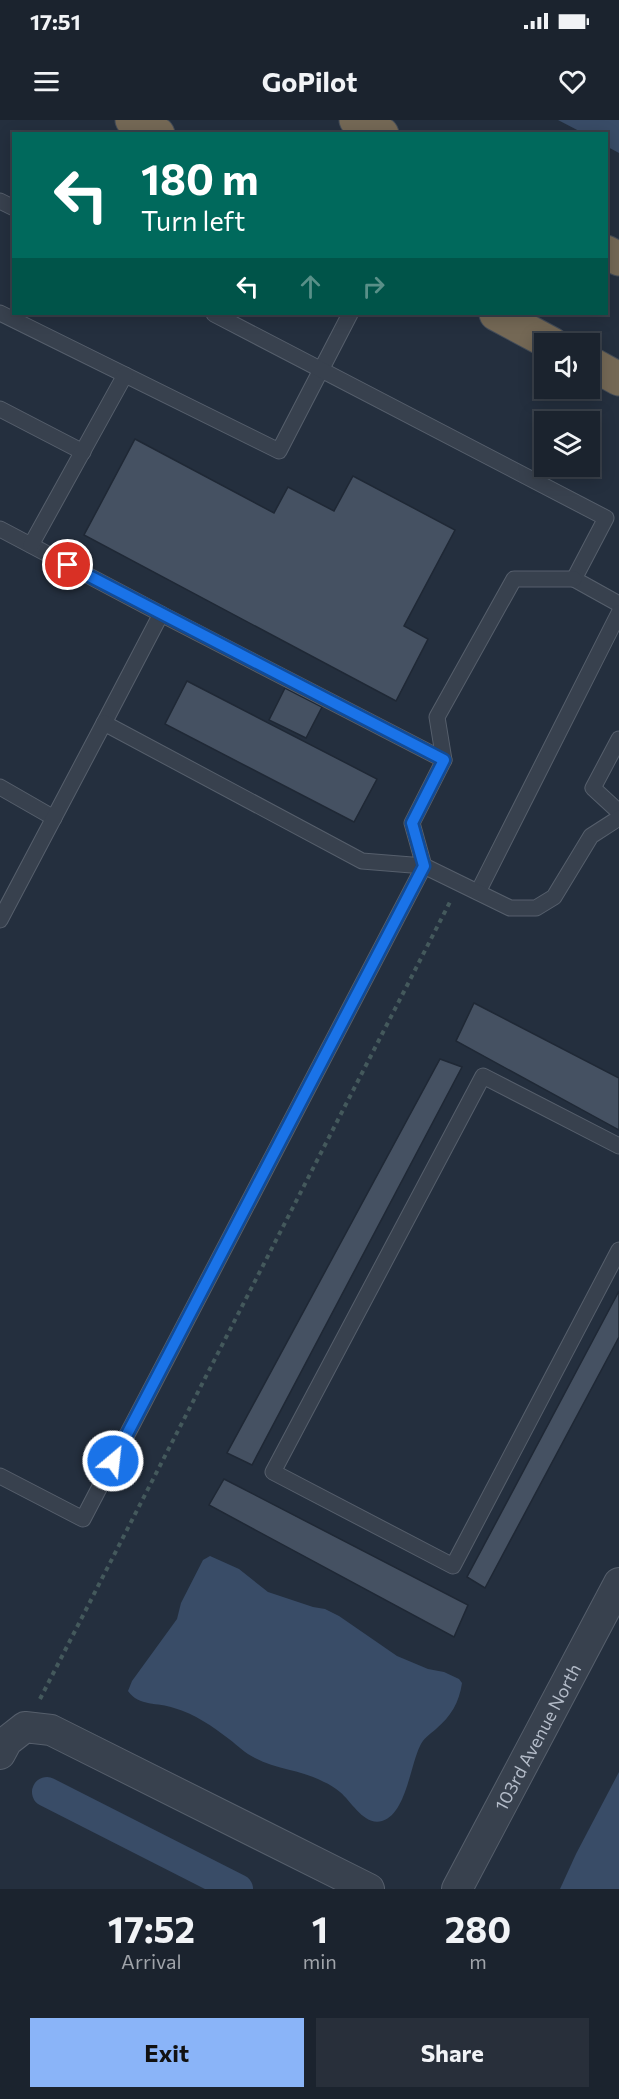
<!DOCTYPE html>
<style>
:root{--surface:#1b232e;--page:#282f3a;--text:#f1f3f6;--muted:#a0a4aa;--line:#39404a;--accent:#8ab4f8}
body{margin:0;font-family:Commissioner,sans-serif;background:var(--page);color:var(--text);height:100vh;display:flex;flex-direction:column;font-size:22px;white-space:nowrap}
*{box-sizing:border-box;margin:0}
p{font-size:20px;color:var(--muted)}
.icon{flex:none;width:33px;height:33px;fill:none;stroke:currentColor;stroke-width:2;stroke-linecap:round;stroke-linejoin:round}
.map{position:relative;height:1769px;overflow:hidden}
.drawer{display:flex;flex-direction:column;background:var(--surface);flex:1}
.drawer>*{flex:none}
.guide{position:absolute;left:12px;top:12px;width:596px;height:183px;border-radius:0px;box-shadow:0 3px 15px #0003,0 0 0 2px var(--line);background:#00695c;color:#fff;overflow:hidden}
.controls{position:absolute;left:534px;top:213px;display:grid;gap:12px}
.controls a{display:grid;place-items:center;width:66px;height:66px;border-radius:0px;background:var(--surface);box-shadow:0 3px 15px #0003,0 0 0 2px var(--line);font-size:30px}
.pin{position:absolute;display:grid;place-items:center;width:51px;height:51px;color:#fff;margin:-26px;border:3px solid #fff;border-radius:50%;box-shadow:0 2px 6px #0007}
.me{position:absolute;width:66px;margin:-33px;rotate:28deg;stroke-linejoin:round;filter:drop-shadow(0 0 4px #0008)}
.turn{display:flex;align-items:center;gap:21px;height:126px;padding:0 30px;font-size:27px}
.turn .icon{width:78px;height:78px;stroke-width:2.5}
.turn b{display:block;font-size:42px;line-height:51px}
.lanes{display:flex;align-items:center;height:57px;padding:0 30px;background:#0003;justify-content:center;gap:30px;direction:ltr}
.lanes .off{opacity:.35}
.eta{display:flex;justify-content:space-evenly;align-items:center;height:102px;text-align:center}
.eta b{font-size:36px;font-weight:700;line-height:42px}
.primary-button{display:flex;gap:12px;margin-top:auto;padding:12px 30px}
.primary-button a{flex:1;height:69px;border-radius:0px;background:var(--accent);color:#111;font-size:24px;font-weight:700;line-height:69px;text-align:center}
.primary-button a+a{background:var(--page);color:var(--text)}
.status{display:flex;justify-content:space-between;align-items:center;height:42px;padding:0 30px;background:var(--surface);direction:ltr}
.status svg{height:16px;fill:currentColor}
header{display:flex;justify-content:space-between;align-items:center;height:78px;padding:0 30px;background:var(--surface);font-size:27px;font-weight:700}
.map>svg:first-child{display:block}
</style>
<div class="status"><b>17:51</b><svg viewBox="0 0 49 12"><path d="M0 12V9h3v3zM5 12V6h3v6zM10 12V3h3v9zM15 12V0h3v12zM26 1h20v11H26zM47 4h2v5h-2z"/></svg></div>
<header><svg class="icon" aria-label="menu" viewBox="0 0 24 24"><path d="M4 6h16M4 12h16M4 18h16"/></svg>GoPilot<svg class="icon" aria-label="heart" viewBox="0 0 24 24"><path d="M12 20l-8-8c-3-5 5-10 8-4 3-6 11-1 8 4z"/></svg></header>
<div class="map">
<svg width="619" height="1769" viewBox="0 0 619 1769">
<rect width="100%" height="100%" fill="#242f3e"/>
<g fill="#394c67">
<path d="M558,0H619V33L606,26V14L583,13Z"/>
<path d="M210,1436L239,1449L268,1472L313,1487L325,1489L339,1496L397,1536L428,1549L444,1552L459,1559L462,1563C459,1583 451,1596 436,1609C430,1614 423,1619 420,1626C410,1646 406,1694 382,1701C364,1706 352,1682 340,1672C335,1668 329,1664 324,1662C303,1650 277,1650 255,1638C245,1633 238,1626 229,1619C212,1606 195,1594 174,1588C158,1582 139,1587 128,1571L132,1561L177,1499L181,1483L203,1440Z"/>
<path d="M619,1652V1769H560L576,1734Z"/>
</g>
<g fill="none" stroke-linecap="round" stroke-linejoin="round">
<path stroke="#394c67" stroke-width="30" d="M47,1672L238,1769"/>
</g>
<g fill="#455162" stroke="#1f2835" stroke-width="1.5">
<path d="M135,319L274,393L288,367L334,391L353,356L455,410L404,506L428,519L396,581L84,415Z"/>
<path d="M187,561L377,659L354,702L165,604Z"/>
<path d="M285,568L322,587L306,618L269,600Z"/>
<path d="M474,883L619,958V1010L456,921Z"/>
<path d="M440,939L462,947L252,1345L227,1333Z"/>
<path d="M619,1171V1217L485,1468L467,1457Z"/>
<path d="M224,1359L468,1485L454,1517L209,1385Z"/>
</g>
<g fill="none" stroke-linecap="round" stroke-linejoin="round">
<g stroke="#565f6c" stroke-width="17">
<g id="lane">
<path d="M0,81L14,88"/>
<path d="M0,193L279,331L350,194"/>
<path d="M214,194L606,398L574,459L619,484"/>
<path d="M0,289L83,332"/>
<path d="M0,409L161,494L104,603"/>
<path d="M31,425L125,255"/>
<path d="M161,494L444,640"/>
<path d="M619,619L593,668L619,692"/>
<path d="M0,667L54,698"/>
<path d="M478,772L619,493"/>
<path d="M0,800L104,603L362,741L424,746L412,703L444,640L437,597L514,459H574"/>
<path d="M619,1026L483,956L273,1352L453,1446L619,1130"/>
<path d="M0,1356L83,1399L424,746L510,788H536L554,777L591,716L619,698"/>
</g>
</g>
<g stroke="#565f6c" stroke-width="32">
<g id="street">
<path d="M0,1634L7,1621L25,1607L51,1610L369,1769"/>
<path id="s1" d="M457,1769L619,1463"/>
</g>
</g>
<g stroke="#434c59" stroke-width="35">
<g id="highway">
<path d="M132,0L158,14"/>
<path d="M356,0L382,14"/>
<path d="M606,132L619,139"/>
<path d="M496,194L552,224"/>
<path d="M590,243L619,259"/>
</g>
</g>
<path stroke="#44595c" stroke-width="4" stroke-dasharray="4.5 4.5" stroke-linecap="butt" d="M40,1579L450,782"/>
<use href="#lane" stroke="#38414e" stroke-width="15"/>
<use href="#street" stroke="#38414e" stroke-width="30"/>
<use href="#highway" stroke="#746855" stroke-width="33"/>
</g>
<g fill="none" stroke-linecap="round" stroke-linejoin="round">
<g stroke="#114b97" stroke-width="15">
<path id="route" d="M68,445L444,640L412,703L424,746L113,1341"/>
</g>
<use href="#route" stroke="#1a73e8" stroke-width="10"/>
</g>
<g text-anchor="middle" dominant-baseline="central" stroke-width="6" stroke-linejoin="round" paint-order="stroke">
<g font-size="18" fill="#b4bcc9" stroke="#1d2633">
<text stroke="none"><textPath href="#s1" startOffset="172">103rd Avenue North</textPath></text>
</g>
</g>
</svg>
<div class="controls">
<a><svg class="icon" aria-label="sound" viewBox="0 0 24 24"><path d="M4 9h4l5-4v14l-5-4H4zM17 9q2 3 0 6"/></svg></a>
<a><svg class="icon" aria-label="layers" viewBox="0 0 24 24"><path d="M12 4l9 5-9 5-9-5zM3 14l9 5 9-5"/></svg></a>
</div>
<div class="pin" style="left:68px;top:445px;background:#d93025"><svg class="icon" aria-label="arrive" viewBox="0 0 24 24"><path d="M6 21V4h12l-3 4 3 4H6"/></svg></div>
<svg class="me" style="left:113px;top:1341px" viewBox="-20 -20 40 40"><circle r="17" fill="#1a73e8" stroke="#fff" stroke-width="3"/><path d="M0-11L8 9 0 5-8 9z" fill="#fff"/></svg>
<div class="guide">
<div class="turn"><svg class="icon" aria-label="left" viewBox="0 0 24 24"><path d="M17 20v-9H6M10 6l-5 5 5 5"/></svg><div><b>180 m</b>Turn left</div></div>
<div class="lanes"><svg class="icon" aria-label="left" viewBox="0 0 24 24"><path d="M17 20v-9H6M10 6l-5 5 5 5"/></svg><svg class="icon off" aria-label="ahead" viewBox="0 0 24 24"><path d="M12 20V5M6 11l6-6 6 6"/></svg><svg class="icon off" aria-label="right" viewBox="0 0 24 24"><path d="M7 20v-9h11M14 6l5 5-5 5"/></svg></div>
</div>
</div>
<section class="drawer">
<div class="eta">
<div><b>17:52</b><p>Arrival</p></div>
<div><b>1</b><p>min</p></div>
<div><b>280</b><p>m</p></div>
</div>
<div class="primary-button"><a>Exit</a><a>Share</a></div>
</section>
